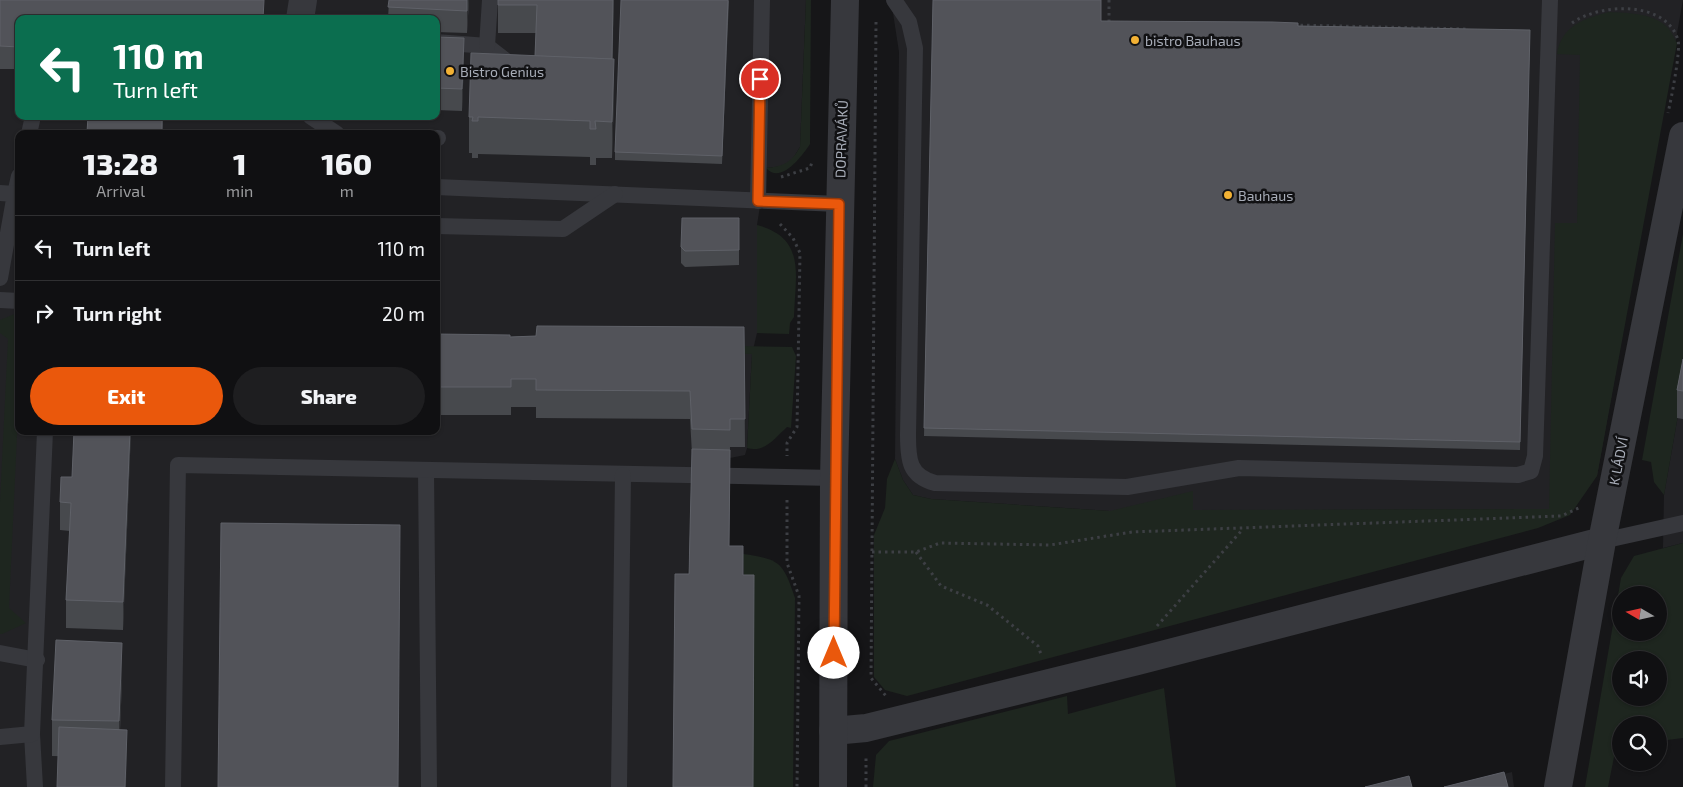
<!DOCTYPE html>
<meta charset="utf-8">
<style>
:root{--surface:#101012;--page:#1e1e20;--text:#f1f3f6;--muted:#9c9d9f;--line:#303032;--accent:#ea580c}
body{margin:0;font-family:"Exo 2",sans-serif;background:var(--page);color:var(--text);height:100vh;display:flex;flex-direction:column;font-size:19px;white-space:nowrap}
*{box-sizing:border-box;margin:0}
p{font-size:16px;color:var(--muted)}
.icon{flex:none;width:28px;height:28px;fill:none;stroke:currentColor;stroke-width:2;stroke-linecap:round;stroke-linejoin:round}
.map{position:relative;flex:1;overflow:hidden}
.sheet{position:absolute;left:15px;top:130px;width:425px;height:305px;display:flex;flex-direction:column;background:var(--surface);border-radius:10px;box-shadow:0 1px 4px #0004,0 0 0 1px var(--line)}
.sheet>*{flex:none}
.top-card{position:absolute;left:15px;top:15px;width:425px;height:105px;border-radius:10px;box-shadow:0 1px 4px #0004,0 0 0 1px var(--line);background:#0b6e4f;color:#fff;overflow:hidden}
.needle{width:32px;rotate:279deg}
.tools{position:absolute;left:1612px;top:586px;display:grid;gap:10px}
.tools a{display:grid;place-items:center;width:55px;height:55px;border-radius:50%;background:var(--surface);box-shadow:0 1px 4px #0004,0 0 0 1px var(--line);font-size:25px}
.pin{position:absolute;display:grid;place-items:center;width:42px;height:42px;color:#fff;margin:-21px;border:2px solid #fff;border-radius:50%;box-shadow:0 1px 5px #0007}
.me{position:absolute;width:55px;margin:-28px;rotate:0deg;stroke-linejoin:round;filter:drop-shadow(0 0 4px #0008)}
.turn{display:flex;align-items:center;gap:18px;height:105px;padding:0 15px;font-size:22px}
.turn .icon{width:65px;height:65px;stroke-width:2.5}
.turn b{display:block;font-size:35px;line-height:42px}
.eta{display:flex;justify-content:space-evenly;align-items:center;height:85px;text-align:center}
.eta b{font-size:30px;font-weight:800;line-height:35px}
.primary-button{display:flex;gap:10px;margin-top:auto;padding:10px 15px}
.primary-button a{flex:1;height:58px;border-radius:30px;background:var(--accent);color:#fff;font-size:20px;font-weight:800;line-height:58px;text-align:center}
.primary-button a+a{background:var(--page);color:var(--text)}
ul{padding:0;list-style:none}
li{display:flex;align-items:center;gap:15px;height:65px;padding:0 15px;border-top:1px solid var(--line)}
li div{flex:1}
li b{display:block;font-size:19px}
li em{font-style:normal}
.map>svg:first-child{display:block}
</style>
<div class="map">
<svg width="1683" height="787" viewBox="0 0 1683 787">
<rect width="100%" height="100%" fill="#161618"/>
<g fill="#222225" fill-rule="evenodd">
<path d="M0,0H806L800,147L792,160L784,166L766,168L757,225V333L752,354L747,448L745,455L730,458L689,554L673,787H0ZM19,19H436V116H19ZM19,134H436V431H19Z"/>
<path d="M891,0H1683L1597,476L1549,509L1110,511L931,499L913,495L903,480L895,459L899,52Z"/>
<path d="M1683,387V543L1663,548L1664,495Z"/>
<path d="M1512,772L1514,787H1450Z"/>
</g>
<g fill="#1e261f" fill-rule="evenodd">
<path d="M806,0H811L810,144C802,156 781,185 766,168C784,166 791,163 800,147Z"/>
<path d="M1609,12C1627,13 1652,13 1666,26C1671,30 1674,38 1677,43L1597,476L1570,515L1538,528L907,696L885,690L874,677V535L885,508L887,479L895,459L903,480L913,495L931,499L1110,511L1193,491V510L1549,509L1555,223H1577L1580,55L1557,54C1561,26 1585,18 1609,12Z"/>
<path d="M757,225C807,238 795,276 794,317L790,323L789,334L757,333Z"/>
<path d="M1683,234V387L1664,495L1654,482L1651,462L1642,460Z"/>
<path d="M17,313L19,392L9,608L26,623L2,634H0V502L8,339L0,333V320Z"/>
<path d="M587,343L792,347L796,356L791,428L787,427C775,438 765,453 747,448L752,354L567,352Z"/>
<path d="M1683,543V738L1659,741V725H1621V746L1616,747L1608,787H1585L1621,578L1634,556ZM1621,595H1659V632H1621ZM1621,660H1659V698H1621Z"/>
<path d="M743,554C781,559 783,563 795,598L793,787H753Z"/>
<path d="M1164,688L1176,787H873L876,755L889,741L1067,696L1068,714Z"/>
</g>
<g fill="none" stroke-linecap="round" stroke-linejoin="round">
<g stroke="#3d3f44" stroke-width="3" stroke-dasharray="2.5 4" stroke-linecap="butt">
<path d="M1109,0V21H1112"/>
<path d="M876,22L871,678L886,696"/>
<path d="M1572,23C1600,3 1666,0 1678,40C1681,50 1671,100 1668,113"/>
<path d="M1294,25L1467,29"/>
<path d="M781,177L810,168L812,162"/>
<path d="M780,224L793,238L800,253L797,427L787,443V456"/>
<path d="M787,500V563L799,596L797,787"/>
<path d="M872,552H916L940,543L1050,545L1132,532L1561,516L1581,507"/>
<path d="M916,552L941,586L987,605L1038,646L1042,657"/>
<path d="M1157,626L1243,529"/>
<path d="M866,787V755"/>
</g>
<g stroke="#37383d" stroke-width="16">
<path d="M894,0L909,22L915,48L908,435C908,460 909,476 935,483L1127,487L1239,468L1518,475L1531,471L1535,456L1550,0"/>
<path d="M436,42L487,46L514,67"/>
<path d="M487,46L490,0"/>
<path d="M310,116L337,134"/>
<path d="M29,134L33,116"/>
<path d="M436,138H438"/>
<path d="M19,176L15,194H19"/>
<path d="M436,187L839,204"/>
<path d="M0,193L15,194L0,278"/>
<path d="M758,201L762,0"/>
<path d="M436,226L563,229L615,194"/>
<path d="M0,300L19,301"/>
<path d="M426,470L429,787"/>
<path d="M1602,541L1683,523"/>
<path d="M0,653L37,660"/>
<path d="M32,734L35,787"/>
<path d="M0,737L32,734L45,431"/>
<path d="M173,787L178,465L834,478"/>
<path d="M619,787L623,475"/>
</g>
<g stroke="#37383d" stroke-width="28">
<path d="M300,19L303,0"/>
<path d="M833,731L866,728L1138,661L1602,541"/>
<path d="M833,787L834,478L845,0"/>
</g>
<path stroke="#37383d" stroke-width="28" d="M1558,787L1602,541L1683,136"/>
</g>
<g fill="#47494d">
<path d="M0,0H264L19,19V69H0Z"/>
<path d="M389,0H469L467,33L436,32V19H388Z"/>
<path d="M498,0H614L612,59L614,95L612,158H596V165H590V157L478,154V158H472V153H469V117L535,56L536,33H498Z"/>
<path d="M729,0L722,164L615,160V152Z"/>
<path d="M933,0L1101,21L1298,26L1530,30L1520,450L924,436Z"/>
<path d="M436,37L464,61L462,111L436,110Z"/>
<path d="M88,116H163L162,134H87Z"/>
<path d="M739,218V265L685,267L681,263V247Z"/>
<path d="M744,327L745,447H730L729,546L689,574L692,454L690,419L536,418V407H511V415H436V334L510,337L536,336Z"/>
<path d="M1683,359V419L1677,418V390Z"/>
<path d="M74,431H131L123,630L66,628V600L70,531L60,530V502L72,477Z"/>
<path d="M122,680L120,730L127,758L52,756V720Z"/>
</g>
<g fill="#2f3033">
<path d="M467,0H469L467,33Z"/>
<path d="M613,0H614L612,95V67Z"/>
<path d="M464,38V61L462,111V89Z"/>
<path d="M614,59V95L612,158V122Z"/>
<path d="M130,431H131L123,630V602Z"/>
<path d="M122,643V680L119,758V721Z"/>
<path d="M127,730V758L126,787H125Z"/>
</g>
<g fill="#525359" stroke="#5f6168">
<path d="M0,0H264L263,19H19V47L0,46Z"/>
<path d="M389,0H467V11L388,7Z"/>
<path d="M498,0H613L612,59L535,56L537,5H498Z"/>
<path d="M621,0H728L722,156L615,152Z"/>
<path d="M933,0H1101V21L1272,22L1298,23V26L1530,30L1520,442L924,428Z"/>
<path d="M436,37L464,38L462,89L436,88Z"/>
<path d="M471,53L614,59L612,122L595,121L596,129H590V121L478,117V121H472L473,117H469Z"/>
<path d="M88,116H162V134H121L87,133Z"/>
<path d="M682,218H739V250L685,251L681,247Z"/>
<path d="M537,326L744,327L745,419H730V430L692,429L690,391L536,390V379H511V387H436V334L510,335V337L536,336Z"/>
<path d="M1683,359V391L1677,390Z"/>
<path d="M74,431H130L123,602L66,600L71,503L60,502L61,477H72Z"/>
<path d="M692,449L730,450L729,546H743V575H754L753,787H673L675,574H689Z"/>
<path d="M221,523L400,525L398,787H218Z"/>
<path d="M56,640L122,643L119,721L52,720Z"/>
<path d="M59,727L127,730L125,787H57Z"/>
<path d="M1504,772L1508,787H1444Z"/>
<path d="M1409,776L1412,787H1365Z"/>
</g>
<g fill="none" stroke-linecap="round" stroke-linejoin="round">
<g stroke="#983908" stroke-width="12">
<path id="route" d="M760,79L758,201L839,204L834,653"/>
</g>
<use href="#route" stroke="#ea580c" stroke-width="9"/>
</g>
<g fill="#f2b134" stroke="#111113" stroke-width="2">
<circle cx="1135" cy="40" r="5"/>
<circle cx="450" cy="71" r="5"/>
<circle cx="1228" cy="195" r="5"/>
</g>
<g text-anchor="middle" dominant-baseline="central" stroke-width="5" stroke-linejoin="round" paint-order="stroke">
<g font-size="14" fill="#a8adb8" stroke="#111113" text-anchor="start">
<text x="1145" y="40">bistro Bauhaus</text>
<text x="460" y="71">Bistro Genius</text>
<text x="1238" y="195">Bauhaus</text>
</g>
<g font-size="14" fill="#a8adb8" stroke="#111113">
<text transform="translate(841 139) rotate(-88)">DOPRAVÁKŮ</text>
<text transform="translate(1618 461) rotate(-79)">K LÁDVÍ</text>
</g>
</g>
</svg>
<div class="tools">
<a><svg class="needle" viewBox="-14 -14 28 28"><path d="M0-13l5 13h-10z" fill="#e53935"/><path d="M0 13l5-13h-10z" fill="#9c9d9f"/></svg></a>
<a><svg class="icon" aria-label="sound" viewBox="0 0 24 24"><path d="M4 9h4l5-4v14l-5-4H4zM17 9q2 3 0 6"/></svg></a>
<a><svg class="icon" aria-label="search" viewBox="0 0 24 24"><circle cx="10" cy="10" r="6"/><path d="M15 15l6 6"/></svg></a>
</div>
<div class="pin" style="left:760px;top:79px;background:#d93025"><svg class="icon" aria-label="arrive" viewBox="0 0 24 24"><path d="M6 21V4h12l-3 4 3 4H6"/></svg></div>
<svg class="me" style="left:834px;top:653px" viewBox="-20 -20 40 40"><circle r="19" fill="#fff"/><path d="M0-13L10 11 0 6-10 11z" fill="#ea580c"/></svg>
<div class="top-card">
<div class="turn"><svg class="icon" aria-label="left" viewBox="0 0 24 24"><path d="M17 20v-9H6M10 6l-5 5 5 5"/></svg><div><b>110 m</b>Turn left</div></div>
</div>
<section class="sheet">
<div class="eta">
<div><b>13:28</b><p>Arrival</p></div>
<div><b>1</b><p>min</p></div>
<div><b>160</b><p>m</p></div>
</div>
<ul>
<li><svg class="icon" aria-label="left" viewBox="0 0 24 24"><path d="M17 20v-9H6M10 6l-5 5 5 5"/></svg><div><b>Turn left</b></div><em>110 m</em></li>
<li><svg class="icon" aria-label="right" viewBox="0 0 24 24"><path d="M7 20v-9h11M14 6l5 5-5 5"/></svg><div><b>Turn right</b></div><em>20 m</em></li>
</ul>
<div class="primary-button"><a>Exit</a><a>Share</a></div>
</section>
</div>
